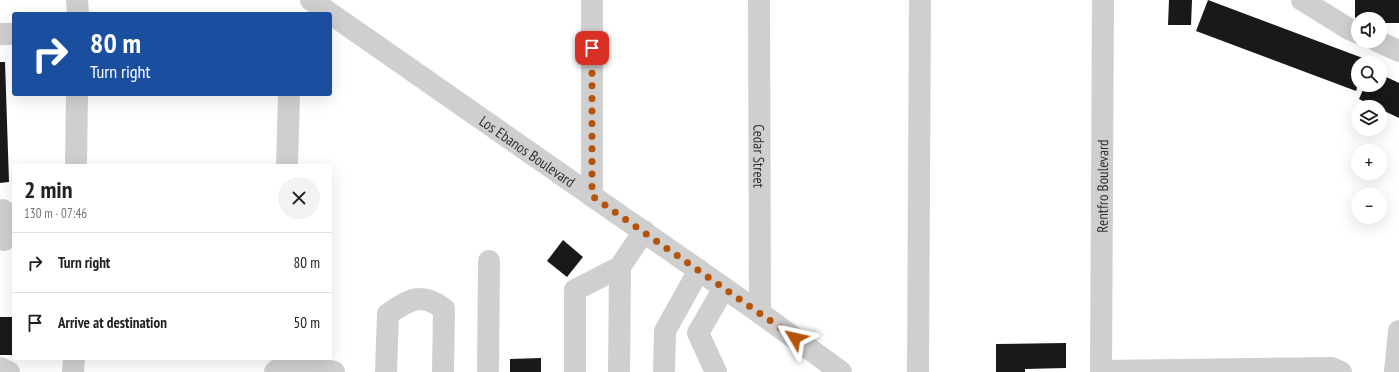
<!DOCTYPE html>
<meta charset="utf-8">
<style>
:root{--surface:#fff;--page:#f2f2f2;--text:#202124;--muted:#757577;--line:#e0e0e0}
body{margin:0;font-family:"PT Sans Narrow",sans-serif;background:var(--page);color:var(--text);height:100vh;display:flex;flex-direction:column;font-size:15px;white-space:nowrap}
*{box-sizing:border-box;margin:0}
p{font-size:13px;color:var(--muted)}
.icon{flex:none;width:22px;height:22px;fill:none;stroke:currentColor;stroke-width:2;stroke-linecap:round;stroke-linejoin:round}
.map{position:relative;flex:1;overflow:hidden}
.panel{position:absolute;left:12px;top:164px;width:320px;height:196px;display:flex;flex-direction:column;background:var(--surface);border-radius:4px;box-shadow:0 4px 16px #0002}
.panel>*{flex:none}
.top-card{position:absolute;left:12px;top:12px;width:320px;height:84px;border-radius:4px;box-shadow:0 4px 16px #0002;background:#1a4fa0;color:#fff;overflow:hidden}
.buttons{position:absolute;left:1351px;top:12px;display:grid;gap:8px}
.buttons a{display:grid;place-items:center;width:36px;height:36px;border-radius:50%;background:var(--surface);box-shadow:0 4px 16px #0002;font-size:20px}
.pin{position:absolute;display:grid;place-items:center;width:34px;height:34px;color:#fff;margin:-17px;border-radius:8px;box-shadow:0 2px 6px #0006}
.me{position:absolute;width:44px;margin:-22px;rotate:306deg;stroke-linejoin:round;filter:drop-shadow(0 0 3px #0008)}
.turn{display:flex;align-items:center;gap:14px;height:84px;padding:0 12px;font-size:18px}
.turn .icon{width:52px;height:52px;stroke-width:2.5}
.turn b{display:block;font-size:28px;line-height:34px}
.round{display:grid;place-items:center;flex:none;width:42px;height:42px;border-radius:21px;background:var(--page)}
.headline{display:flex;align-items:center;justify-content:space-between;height:68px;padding:0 12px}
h1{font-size:24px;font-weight:800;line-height:30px}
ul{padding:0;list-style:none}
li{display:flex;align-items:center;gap:12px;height:60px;padding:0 12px;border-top:1px solid var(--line)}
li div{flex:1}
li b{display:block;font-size:15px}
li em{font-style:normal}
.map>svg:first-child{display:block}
</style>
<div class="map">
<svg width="1399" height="372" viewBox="0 0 1399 372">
<rect width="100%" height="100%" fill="#fff"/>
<g fill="#191919">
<path d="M1169,0H1192L1191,25H1168Z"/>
<path d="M1208,0L1368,60L1367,63H1358V85L1356,91L1196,31Z"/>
<path d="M1355,0H1399V23H1380V19H1358V24H1355Z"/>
<path d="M0,62H5L9,182L0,183Z"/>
<path d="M1380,74L1399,83V118L1380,109V107H1375L1359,99L1365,85H1380Z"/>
<path d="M563,240L583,257L567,277L547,261Z"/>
<rect x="0" y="317" width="14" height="38"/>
<path d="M1066,343V368L1025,369V372H996V344Z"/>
<path d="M541,358V372H510V359Z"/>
</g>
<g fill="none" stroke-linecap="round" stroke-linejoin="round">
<g stroke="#cfcfcf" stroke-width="22">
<path d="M77,0L78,14"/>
<path id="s1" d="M311,0L760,313L841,372"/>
<path d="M592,0V196"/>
<path id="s2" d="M759,0L760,313"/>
<path d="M1302,0L1349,29L1358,33"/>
<path d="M0,34H14"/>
<path d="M1377,41L1399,51"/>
<path d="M76,166L77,94"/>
<path d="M287,166L289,94"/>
<path d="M3,210L4,240"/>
<path d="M0,368L9,372"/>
<path d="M1101,371L1332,368L1341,372"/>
<path d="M73,372L74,358"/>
<path d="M275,372L277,370L331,371L334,372"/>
<path d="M386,372L388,314C409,300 421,291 444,309L443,372"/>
<path d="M488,372L489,261"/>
<path d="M575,372V290L620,267L644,231"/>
<path d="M619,372L620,267"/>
<path d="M664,372L665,331L699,270"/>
<path d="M716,372L698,333L724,288"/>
<path d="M918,372L920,0"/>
<path id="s3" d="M1101,372L1103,0"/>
<path d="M1395,372L1399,331"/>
</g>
</g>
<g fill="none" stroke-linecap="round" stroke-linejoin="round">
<path stroke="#b45309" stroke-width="7" stroke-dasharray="0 12.6" d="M592,48V196L795,338"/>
</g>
<g text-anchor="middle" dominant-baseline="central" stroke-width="4" stroke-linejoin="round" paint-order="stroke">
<g font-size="15" fill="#323232" stroke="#fff">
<text stroke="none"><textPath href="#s1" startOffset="264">Los Ebanos Boulevard</textPath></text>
<text stroke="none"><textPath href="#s2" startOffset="156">Cedar Street</textPath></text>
<text stroke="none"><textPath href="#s3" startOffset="186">Rentfro Boulevard</textPath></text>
</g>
</g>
</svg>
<div class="buttons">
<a><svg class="icon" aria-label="sound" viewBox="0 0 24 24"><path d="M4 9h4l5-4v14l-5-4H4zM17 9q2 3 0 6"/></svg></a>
<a><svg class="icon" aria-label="search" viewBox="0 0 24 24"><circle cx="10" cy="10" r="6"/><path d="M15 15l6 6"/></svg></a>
<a><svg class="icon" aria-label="layers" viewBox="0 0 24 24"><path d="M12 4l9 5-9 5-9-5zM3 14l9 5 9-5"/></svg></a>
<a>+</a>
<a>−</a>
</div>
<div class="pin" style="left:592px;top:48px;background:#d93025"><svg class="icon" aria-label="arrive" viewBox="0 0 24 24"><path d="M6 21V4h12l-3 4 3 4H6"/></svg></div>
<svg class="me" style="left:795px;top:338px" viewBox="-20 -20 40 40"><path d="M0-17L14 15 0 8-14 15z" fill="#b45309" stroke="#fff" stroke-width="4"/></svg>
<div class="top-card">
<div class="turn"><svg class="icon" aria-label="right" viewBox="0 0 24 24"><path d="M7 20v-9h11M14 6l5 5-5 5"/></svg><div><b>80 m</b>Turn right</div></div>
</div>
<section class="panel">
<div class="headline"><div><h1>2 min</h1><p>130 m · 07:46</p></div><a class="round"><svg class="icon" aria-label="close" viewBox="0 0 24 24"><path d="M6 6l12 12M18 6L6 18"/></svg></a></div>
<ul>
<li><svg class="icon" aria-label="right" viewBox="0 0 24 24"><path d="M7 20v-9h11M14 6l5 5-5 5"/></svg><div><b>Turn right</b></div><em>80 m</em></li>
<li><svg class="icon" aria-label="arrive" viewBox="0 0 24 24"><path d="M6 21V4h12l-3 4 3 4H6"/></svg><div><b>Arrive at destination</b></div><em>50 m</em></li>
</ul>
</section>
</div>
